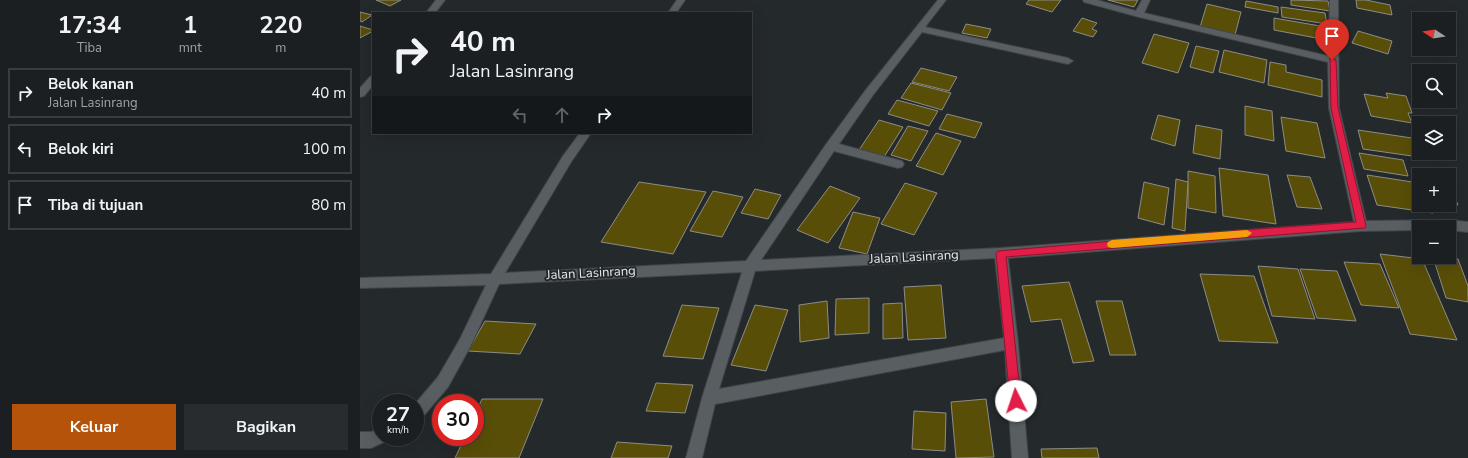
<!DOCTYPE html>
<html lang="id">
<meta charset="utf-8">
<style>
:root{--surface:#1b1f21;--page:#282c2e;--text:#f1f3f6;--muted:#a0a2a5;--line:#393d3f;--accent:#b45309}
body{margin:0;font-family:"Nunito Sans",sans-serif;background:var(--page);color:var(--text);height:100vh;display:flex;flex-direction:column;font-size:15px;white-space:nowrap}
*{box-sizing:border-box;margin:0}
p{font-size:13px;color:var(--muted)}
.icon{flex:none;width:22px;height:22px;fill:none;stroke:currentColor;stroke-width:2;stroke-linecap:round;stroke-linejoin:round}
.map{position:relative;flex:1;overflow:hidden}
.panel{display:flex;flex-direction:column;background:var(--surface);width:360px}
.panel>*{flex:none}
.hud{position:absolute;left:12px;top:12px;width:380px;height:122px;border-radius:0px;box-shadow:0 4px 16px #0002,0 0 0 1px var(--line);background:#1b1f21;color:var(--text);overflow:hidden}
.needle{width:26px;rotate:282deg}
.tools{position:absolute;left:1052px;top:12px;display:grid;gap:8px}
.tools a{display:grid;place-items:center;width:44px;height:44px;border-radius:0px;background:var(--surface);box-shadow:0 4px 16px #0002,0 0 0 1px var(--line);font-size:20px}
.speed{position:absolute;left:12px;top:394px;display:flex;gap:8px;font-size:20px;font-weight:700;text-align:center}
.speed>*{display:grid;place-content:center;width:52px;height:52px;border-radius:50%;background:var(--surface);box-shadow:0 4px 16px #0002,0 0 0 1px var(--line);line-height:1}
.speed small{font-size:10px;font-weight:400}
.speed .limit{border:6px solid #d22;background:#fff;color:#111}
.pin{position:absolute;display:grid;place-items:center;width:34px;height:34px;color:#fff;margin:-41px -17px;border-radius:50% 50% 50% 0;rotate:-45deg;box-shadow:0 0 4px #0007}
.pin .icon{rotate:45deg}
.me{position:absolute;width:44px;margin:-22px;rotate:356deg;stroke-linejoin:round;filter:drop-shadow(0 0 3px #0008)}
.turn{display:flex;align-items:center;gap:14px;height:84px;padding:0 12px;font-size:18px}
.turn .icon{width:52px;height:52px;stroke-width:2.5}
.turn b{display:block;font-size:28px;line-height:34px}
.lanes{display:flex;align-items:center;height:38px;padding:0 12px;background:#0003;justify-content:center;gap:20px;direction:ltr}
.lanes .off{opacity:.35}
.eta{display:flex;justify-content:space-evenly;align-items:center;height:68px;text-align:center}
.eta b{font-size:24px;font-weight:700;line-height:28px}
.cta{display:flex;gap:8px;margin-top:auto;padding:8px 12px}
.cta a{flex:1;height:46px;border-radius:0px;background:var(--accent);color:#fff;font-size:16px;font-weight:700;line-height:46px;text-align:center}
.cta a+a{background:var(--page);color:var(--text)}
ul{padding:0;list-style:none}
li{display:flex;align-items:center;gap:12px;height:50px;margin:0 8px 6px;padding:0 4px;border:2px solid var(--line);border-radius:0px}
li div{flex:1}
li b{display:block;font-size:15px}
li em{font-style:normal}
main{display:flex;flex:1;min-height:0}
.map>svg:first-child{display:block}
</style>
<main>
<section class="panel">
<div class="eta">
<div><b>17:34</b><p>Tiba</p></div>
<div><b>1</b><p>mnt</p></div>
<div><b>220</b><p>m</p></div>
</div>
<ul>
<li><svg class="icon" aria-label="right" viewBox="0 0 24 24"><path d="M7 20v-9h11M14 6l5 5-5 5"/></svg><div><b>Belok kanan</b><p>Jalan Lasinrang</p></div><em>40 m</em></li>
<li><svg class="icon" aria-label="left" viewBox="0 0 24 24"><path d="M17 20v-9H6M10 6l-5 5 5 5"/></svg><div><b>Belok kiri</b></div><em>100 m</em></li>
<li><svg class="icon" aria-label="arrive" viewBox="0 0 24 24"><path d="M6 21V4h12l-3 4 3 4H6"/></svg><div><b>Tiba di tujuan</b></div><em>80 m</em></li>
</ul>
<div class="cta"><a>Keluar</a><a>Bagikan</a></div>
</section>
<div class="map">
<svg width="1108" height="458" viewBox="0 0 1108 458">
<rect width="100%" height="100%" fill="#24292c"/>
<g fill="#594e08" stroke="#8d8c86">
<path d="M16,0H41L30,6Z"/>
<path d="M669,0H701L692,12L666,4Z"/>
<path d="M748,0H778L774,7Z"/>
<path d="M931,0L968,1L970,11L931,5Z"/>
<path d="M996,0H1006L1030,5L1032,15L997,8Z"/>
<path d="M886,1L918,7V13L885,7Z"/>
<path d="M847,4L881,12L875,35L840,27Z"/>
<path d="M921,7L965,13L967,24L922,17Z"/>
<path d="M0,12L12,15L2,22L0,21Z"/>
<path d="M722,18L737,23L732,29L737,31L733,37L713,31Z"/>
<path d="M914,18L966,27L967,40L914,30Z"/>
<path d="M606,24L631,29L627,38L602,33Z"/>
<path d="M0,26L13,30V31L0,38Z"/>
<path d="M998,31L1032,41L1028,54L992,43Z"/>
<path d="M794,34L829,43L818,73L782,63Z"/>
<path d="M836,46L859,51L853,73L830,67Z"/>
<path d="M864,50L907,60L904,83L859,72Z"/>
<path d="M910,62L926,65V72L962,80V97L908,85Z"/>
<path d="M561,68L597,77L589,91L552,82Z"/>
<path d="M551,83L591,93L582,110L541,98Z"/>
<path d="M1026,93L1046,96L1052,113H1048L1052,123L1011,116L1004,94L1028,98Z"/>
<path d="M537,100L578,111L569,126L528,114Z"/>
<path d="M885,106L912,111L914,141L885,135Z"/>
<path d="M587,114L622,123L615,138L579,129Z"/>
<path d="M798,115L820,120L815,146L791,139Z"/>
<path d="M921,117L957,123L965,158L926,151Z"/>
<path d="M519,120L543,127L524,157L499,150Z"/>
<path d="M836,125L862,130L860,159L833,153Z"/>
<path d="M548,126L568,131L551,161L531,155Z"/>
<path d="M998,130L1052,138L1059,157L1003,149Z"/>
<path d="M576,133L601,141L583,175L556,166Z"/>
<path d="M999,153L1043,160L1048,176L1004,169Z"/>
<path d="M859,168L908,175L916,224L863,216Z"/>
<path d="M828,171L855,176L856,213L828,208Z"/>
<path d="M927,175L950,177L962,209L937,207Z"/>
<path d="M1007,175L1059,183V205H1070L1073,213L1017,205Z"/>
<path d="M816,179L828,182L825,231L812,228Z"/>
<path d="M279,182L346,192L313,254L241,242Z"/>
<path d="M784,182L809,188L804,225L778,218Z"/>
<path d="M545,183L577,193L554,235L521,224Z"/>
<path d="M1089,184L1098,205L1089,204Z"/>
<path d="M470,186L500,198L468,243L437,230Z"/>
<path d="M395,189L421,195L408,219L381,213Z"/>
<path d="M353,191L383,197L362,237L330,231Z"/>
<path d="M493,212L520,218L507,254L479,248Z"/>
<path d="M1020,254L1062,259L1097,340L1050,334Z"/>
<path d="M1073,257L1098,259L1108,286V302L1086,298Z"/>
<path d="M984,262L1020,264L1039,308L1001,305Z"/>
<path d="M898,266L938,269L955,319L912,316Z"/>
<path d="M940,269L977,271L996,321L957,318Z"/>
<path d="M840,274L894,276L918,343L859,341Z"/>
<path d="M709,282L734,361L713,363L701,319L671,322L662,286Z"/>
<path d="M581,285L586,338L548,340L544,287Z"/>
<path d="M509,298V333L475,335L476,299Z"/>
<path d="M467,301L469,338L440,342L439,305Z"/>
<path d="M736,301H762L776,355H750Z"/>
<path d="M542,303L543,338L523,339V304Z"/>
<path d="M322,305L359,308L343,359L303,356Z"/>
<path d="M395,305L428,310L406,371L371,365Z"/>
<path d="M125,321L176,324L160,354L108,351Z"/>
<path d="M296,383L333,385L325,413L286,411Z"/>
<path d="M122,399H183L159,458H95L105,437H115V414Z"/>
<path d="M626,399L634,457L596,458L591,402Z"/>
<path d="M554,411L586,413L585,451L552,449Z"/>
<path d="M257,442L312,446L308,458H251Z"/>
<path d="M737,448L739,458H682L681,449Z"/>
</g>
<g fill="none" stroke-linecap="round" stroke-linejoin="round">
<g stroke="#424548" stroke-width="2">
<g id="minor">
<path d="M76,0H85L75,13H66Z"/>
<path d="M317,0H325L316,13H308Z"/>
<path d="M578,0H586L565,27L708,58L713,61L708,64L562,32L513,95L479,144L542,161L544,164L542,167L538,168L474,151L401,260L641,248L994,222L969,108L968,62L779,17L724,2L723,0H737L776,11L782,0H790L784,13L968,56L970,0H978L979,108L1006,221L1090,220L1108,222V232L1089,230V227H1059V230L1001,231L648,258L658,343L668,458H652L645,350L355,404L342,458H326L342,398L382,272L139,284L110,347L88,387L60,420L55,422V404L78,377L100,339L126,285L0,288V278L131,274L203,156L220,133H231L211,162L145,273L386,261L467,143L505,91ZM635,258L644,338L359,389L395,271Z"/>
<path d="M13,76V85L4,96L0,97V88L10,77Z"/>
<path d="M21,428V437H28L26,441L11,448H0V432H11Z"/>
</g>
</g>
<use href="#minor" fill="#595e62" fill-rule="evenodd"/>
</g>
<path fill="#e11d48" stroke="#92132f" d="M970,58H972L976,60L978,108L1006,226L1005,228L646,257L661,401L659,404L656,406L652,404L650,401L636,253L638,251L883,230L996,222L971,108Z"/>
<path fill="#f59e0b" d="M887,230L892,233L887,237L752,248L748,247L747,244L748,242L752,240Z"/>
<g text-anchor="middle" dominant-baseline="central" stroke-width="4" stroke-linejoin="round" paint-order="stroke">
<g font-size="13" fill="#e6e8eb" stroke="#24292c">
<text transform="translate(554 257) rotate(-3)">Jalan Lasinrang</text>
<text transform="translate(231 273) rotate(-3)">Jalan Lasinrang</text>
</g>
</g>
</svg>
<div class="tools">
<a><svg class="needle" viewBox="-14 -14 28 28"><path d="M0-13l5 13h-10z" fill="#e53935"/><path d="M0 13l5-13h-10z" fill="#a0a2a5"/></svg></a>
<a><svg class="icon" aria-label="search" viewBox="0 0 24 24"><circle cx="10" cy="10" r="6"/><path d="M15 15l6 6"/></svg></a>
<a><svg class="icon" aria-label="layers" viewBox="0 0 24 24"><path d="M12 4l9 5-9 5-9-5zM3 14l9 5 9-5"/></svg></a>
<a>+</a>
<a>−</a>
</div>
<div class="speed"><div>27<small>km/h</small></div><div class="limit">30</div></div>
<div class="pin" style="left:972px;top:60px;background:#d93025"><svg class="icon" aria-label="arrive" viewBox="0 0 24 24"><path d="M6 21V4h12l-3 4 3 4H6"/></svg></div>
<svg class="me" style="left:656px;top:401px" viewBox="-20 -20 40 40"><circle r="19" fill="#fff"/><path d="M0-13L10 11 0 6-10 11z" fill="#e11d48"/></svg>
<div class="hud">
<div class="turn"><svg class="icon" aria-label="right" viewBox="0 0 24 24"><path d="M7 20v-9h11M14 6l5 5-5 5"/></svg><div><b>40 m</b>Jalan Lasinrang</div></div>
<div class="lanes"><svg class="icon off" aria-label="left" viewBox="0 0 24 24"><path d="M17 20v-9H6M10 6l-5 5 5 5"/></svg><svg class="icon off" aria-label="ahead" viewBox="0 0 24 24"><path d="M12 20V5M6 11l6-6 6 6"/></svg><svg class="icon" aria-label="right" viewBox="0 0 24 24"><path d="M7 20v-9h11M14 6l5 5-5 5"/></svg></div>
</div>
</div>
</main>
